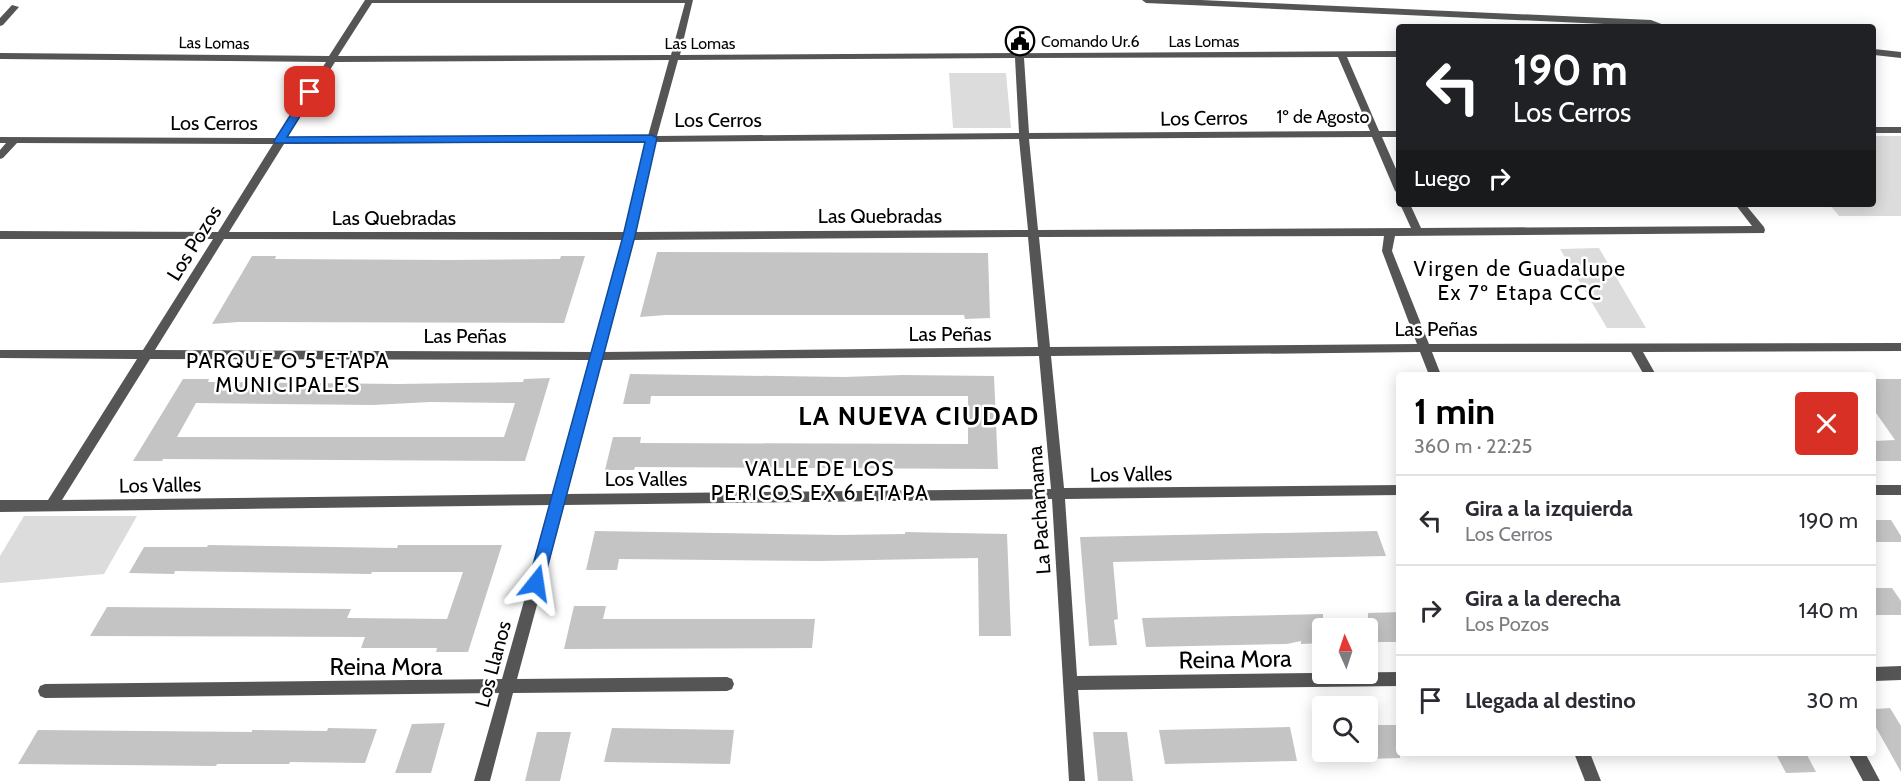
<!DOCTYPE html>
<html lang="es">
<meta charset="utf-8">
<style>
:root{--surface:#fff;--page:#f2f2f3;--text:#2b2b33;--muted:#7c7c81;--line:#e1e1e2;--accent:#000}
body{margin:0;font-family:Cabin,sans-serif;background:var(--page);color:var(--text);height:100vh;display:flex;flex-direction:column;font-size:22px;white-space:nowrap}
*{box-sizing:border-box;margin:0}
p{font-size:20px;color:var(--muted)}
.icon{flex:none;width:33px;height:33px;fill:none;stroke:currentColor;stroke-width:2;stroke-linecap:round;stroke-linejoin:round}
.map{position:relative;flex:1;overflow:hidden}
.side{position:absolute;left:1396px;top:372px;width:480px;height:384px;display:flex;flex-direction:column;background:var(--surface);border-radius:6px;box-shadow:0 3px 15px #0003}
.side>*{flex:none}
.hud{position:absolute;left:1396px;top:24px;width:480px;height:183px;border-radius:6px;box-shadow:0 3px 15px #0003;background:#202124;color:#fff;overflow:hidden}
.needle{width:39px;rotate:357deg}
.buttons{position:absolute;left:1312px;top:618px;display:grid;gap:12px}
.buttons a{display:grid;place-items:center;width:66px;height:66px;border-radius:6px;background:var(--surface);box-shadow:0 3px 15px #0003;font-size:30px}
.pin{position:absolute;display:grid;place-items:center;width:51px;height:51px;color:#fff;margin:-26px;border-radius:12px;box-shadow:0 3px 9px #0006}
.me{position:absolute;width:66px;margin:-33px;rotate:15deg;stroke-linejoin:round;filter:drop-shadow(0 0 4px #0008)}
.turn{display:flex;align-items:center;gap:21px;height:126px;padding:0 18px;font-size:27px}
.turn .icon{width:78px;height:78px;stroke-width:2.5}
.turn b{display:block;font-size:42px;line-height:51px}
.then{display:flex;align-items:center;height:57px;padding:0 18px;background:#0003;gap:12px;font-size:22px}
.round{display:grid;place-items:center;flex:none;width:63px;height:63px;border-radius:6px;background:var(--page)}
.head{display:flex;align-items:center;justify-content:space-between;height:102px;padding:0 18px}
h1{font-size:36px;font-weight:800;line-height:45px;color:var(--accent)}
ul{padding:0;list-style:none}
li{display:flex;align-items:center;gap:18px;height:90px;padding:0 18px;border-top:2px solid var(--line)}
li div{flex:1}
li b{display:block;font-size:22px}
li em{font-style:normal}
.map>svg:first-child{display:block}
</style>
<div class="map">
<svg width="1901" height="781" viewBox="0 0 1901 781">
<rect width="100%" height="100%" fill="#fff"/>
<g fill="#dcdcdc">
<path d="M949,73H1006L1011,128H953Z"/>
<path d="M1874,136H1901V216H1839L1829,204H1874Z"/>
<path d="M1599,248L1646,328H1607L1560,249Z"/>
<path d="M24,516H137L104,574L0,583V556Z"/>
</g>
<g fill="#c4c4c4" fill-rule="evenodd">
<path d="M657,252L988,253L990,318L965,319L964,315H666L640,317Z"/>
<path d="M252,256H276L275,259L448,260L560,259L561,256H585L564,323L238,322L212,324Z"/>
<path d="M630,374L844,377L903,375L994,376L998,469L635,467L634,470H605L613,437H641L640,443L968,444V396H651L650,404H623Z"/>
<path d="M550,378L525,461L163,459L162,461H133L183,379H209L208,382L399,384L523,382L524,379ZM430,402L515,403L504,437H177L196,403L373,405Z"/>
<path d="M1874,379H1901V461H1874V441L1895,440L1874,410Z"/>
<path d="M1874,520H1891L1901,536V542H1874Z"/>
<path d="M595,531L839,535L905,534V532L1007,534L1011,636H979L978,558L819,561L619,559L617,570H586Z"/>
<path d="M1377,531L1386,556L1113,562L1118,619L1114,620L1117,645L1089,646L1080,537Z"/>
<path d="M208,545L397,548L398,545H502L468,652H436L437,648H361L365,637L90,636L107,607L351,609L347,618L447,619L463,572H372L371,574L175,571L174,574L129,573L144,547H207Z"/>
<path d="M1874,588H1892L1901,601V615H1874Z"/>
<path d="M574,606H606L603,619H815L812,648L564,649Z"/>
<path d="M1400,612V642H1368V613Z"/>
<path d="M1323,614V643L1301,644V641L1287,644L1146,647L1142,618Z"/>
<path d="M1890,708L1901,726V772L1874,724V709Z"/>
<path d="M445,723L431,773H395L412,724Z"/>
<path d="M1368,725H1400V758L1368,759Z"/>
<path d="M1290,727L1297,761L1165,764L1159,730Z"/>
<path d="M328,728L377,729L365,763L290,762L289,764H217L216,766L18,764L38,730L252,732V730L327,731Z"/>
<path d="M612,728L734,730L730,764L604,762Z"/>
<path d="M537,732H571L560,781H525Z"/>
<path d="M1093,732H1127L1133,781H1098Z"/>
<path d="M1806,753L1816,772L1786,773L1776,754Z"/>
</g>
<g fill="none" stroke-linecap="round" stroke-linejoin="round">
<g fill="#555" fill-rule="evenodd">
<path d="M365,0H693L680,55L1400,51V57H1347L1379,131H1400V137H1382L1400,178V194L1395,191L1372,137L1029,139L1038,230L1411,228L1400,204H1410L1421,228L1752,226L1735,204H1745L1764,227L1765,230L1764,233L1395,236L1392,251L1429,344L1901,343V351L1643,352L1656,375H1644L1631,352H1432L1441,375H1429L1420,352L1051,356L1064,488L1400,485V495L1065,499L1077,676L1400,672V686L1078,690L1085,781H1069L1052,499L564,505L517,679L727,677L732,679L734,684L732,689L727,691L513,693L490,781H474L499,693L45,698L40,696L38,691L40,686L45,684L502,679L551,505L0,512V500H48L137,359L0,358V350H143L213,239H0V231L218,232L273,144L17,143L3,158L0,159V150L6,143H0V137L277,138L326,62L0,59V53L329,56ZM372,3H685L671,55L338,56ZM1338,57L1370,131L1029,133L1024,58ZM1015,58L1019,133L657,136L678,60ZM669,60L648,136L287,138L335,62ZM1019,139L1028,230L635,232L656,142ZM646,142L625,232H229L284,144ZM1384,236L1382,251L1417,344L1050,347L1039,237ZM1028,237L1038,347L604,352L633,240ZM224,239L623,240L592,352L155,350ZM1039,356L1051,489L567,494L602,360ZM150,359L590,360L554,494L62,500Z"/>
<path d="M1142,0H1201L1651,20L1669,27L1146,3Z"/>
<path d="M12,5L19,7L3,25L0,26V18Z"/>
<path d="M1874,49L1901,52V58L1874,55Z"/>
<rect x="1874" y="127" width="27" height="6"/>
<rect x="1874" y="485" width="27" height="10"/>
<path d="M1901,666V680L1874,681V667Z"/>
<path d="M1574,753H1590L1601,781H1585Z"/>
<path d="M1848,753H1865L1880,781H1863Z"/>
</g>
</g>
<path fill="#1a73e8" stroke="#114b97" stroke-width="1.5" d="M310,89L315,92L287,137L652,135L657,138L635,236L542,588L536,590L531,588L528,583L623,236L645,142L275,143L274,141L305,92Z"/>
<defs>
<g id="civic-ring" transform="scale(1.5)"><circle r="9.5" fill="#fff" stroke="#000" stroke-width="1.5"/><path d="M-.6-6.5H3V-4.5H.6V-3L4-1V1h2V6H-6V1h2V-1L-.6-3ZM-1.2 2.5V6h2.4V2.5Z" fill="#000"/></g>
</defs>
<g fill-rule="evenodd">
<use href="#civic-ring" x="1020" y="41"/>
</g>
<g text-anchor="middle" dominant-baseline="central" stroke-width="5" stroke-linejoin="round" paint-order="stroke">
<g font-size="16" fill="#000" stroke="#fff" text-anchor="start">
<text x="1041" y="41">Comando Ur.6</text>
</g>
<g font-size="16" fill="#000" stroke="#fff">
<text x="1204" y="41">Las Lomas</text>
<text transform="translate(214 43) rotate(1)">Las Lomas</text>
<text x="700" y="43">Las Lomas</text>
</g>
<g font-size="18" fill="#000" stroke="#fff">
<text x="1323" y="117">1º de Agosto</text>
</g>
<g font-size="20" fill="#000" stroke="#fff">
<text transform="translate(1204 118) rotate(-1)">Los Cerros</text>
<text x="718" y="120">Los Cerros</text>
<text x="214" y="123">Los Cerros</text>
<text x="880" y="216">Las Quebradas</text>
<text x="394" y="218">Las Quebradas</text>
<text transform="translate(194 243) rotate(-58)">Los Pozos</text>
<text x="1436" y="329">Las Peñas</text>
<text x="950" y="334">Las Peñas</text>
<text x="465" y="336">Las Peñas</text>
<text transform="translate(1131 474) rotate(-1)">Los Valles</text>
<text x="646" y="479">Los Valles</text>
<text transform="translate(160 485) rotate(-1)">Los Valles</text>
<text transform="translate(1039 510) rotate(-94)">La Pachamama</text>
<text transform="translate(493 664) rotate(-75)">Los Llanos</text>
</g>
<g font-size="21" letter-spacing="1.5" fill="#000" stroke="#fff">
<text x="1520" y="268">Virgen de Guadalupe<tspan x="1520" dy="24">Ex 7º Etapa CCC</tspan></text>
<text x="288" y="360">PARQUE O 5 ETAPA<tspan x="288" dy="24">MUNICIPALES</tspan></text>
<text x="820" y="468">VALLE DE LOS<tspan x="820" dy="24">PERICOS EX 6 ETAPA</tspan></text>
</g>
<g font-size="24" fill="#000" stroke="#fff">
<text transform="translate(1235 659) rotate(-1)">Reina Mora</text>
<text x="386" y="666">Reina Mora</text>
</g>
<g font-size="26" font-weight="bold" letter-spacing="1.5" fill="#000" stroke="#fff">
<text x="919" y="416">LA NUEVA CIUDAD</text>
</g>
</g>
</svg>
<div class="buttons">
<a><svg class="needle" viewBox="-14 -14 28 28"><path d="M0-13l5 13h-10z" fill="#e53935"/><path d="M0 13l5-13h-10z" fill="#7c7c81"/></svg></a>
<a><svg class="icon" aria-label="search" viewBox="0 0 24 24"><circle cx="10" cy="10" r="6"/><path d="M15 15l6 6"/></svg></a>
</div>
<div class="pin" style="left:310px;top:92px;background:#d93025"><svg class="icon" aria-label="arrive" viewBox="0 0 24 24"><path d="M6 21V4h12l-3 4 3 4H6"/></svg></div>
<svg class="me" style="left:536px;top:583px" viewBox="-20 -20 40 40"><path d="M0-17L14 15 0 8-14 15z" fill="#1a73e8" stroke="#fff" stroke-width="4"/></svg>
<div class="hud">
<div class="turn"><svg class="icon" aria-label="left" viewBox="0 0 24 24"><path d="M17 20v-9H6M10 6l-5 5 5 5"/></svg><div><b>190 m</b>Los Cerros</div></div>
<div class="then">Luego<svg class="icon" aria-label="right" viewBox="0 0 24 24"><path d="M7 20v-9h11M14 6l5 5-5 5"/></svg></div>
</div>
<section class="side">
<div class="head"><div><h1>1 min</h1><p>360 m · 22:25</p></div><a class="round" style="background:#d93025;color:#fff"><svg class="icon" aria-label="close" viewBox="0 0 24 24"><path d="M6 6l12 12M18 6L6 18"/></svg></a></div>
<ul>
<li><svg class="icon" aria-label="left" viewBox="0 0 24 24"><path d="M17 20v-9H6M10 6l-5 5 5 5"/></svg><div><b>Gira a la izquierda</b><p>Los Cerros</p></div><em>190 m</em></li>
<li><svg class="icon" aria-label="right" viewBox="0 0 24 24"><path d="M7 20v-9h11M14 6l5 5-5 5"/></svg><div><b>Gira a la derecha</b><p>Los Pozos</p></div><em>140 m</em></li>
<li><svg class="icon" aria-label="arrive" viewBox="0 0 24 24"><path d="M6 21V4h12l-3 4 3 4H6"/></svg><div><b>Llegada al destino</b></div><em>30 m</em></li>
</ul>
</section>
</div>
